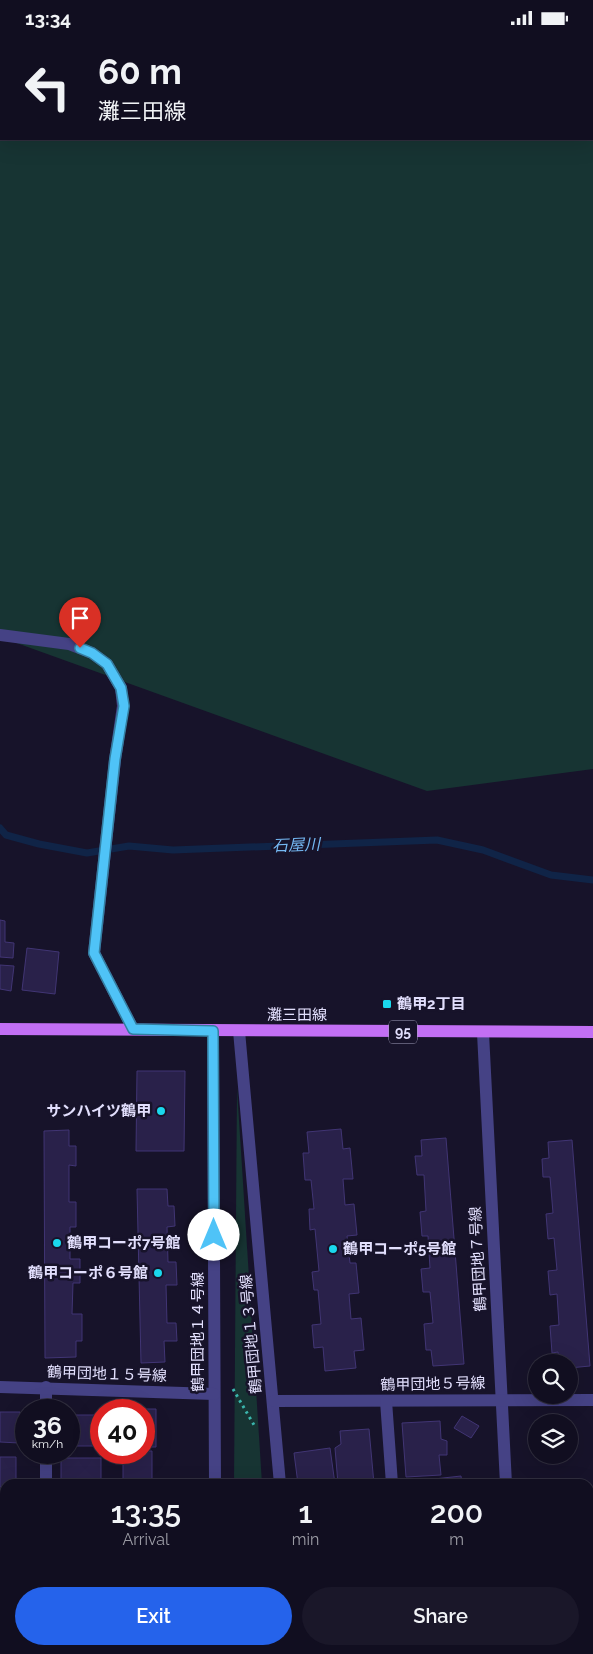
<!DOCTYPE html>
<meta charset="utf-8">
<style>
:root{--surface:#110e20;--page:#1a1729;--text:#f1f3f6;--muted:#9c9ca5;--line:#302e3e;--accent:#2563eb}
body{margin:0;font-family:Raleway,"Noto Sans JP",sans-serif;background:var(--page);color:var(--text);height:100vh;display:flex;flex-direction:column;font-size:19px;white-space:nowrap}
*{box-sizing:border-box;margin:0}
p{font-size:16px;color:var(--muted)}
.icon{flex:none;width:28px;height:28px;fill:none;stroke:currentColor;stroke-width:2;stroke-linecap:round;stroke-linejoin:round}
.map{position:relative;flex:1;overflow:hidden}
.details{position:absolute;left:0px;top:1444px;width:594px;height:176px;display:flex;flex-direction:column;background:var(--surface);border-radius:15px 15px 0 0;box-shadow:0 5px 20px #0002,0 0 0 1px var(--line)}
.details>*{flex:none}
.hud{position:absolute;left:0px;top:0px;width:594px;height:105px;box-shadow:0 5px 20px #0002,0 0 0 1px var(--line);background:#110e20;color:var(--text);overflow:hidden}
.controls{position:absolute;left:528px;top:1319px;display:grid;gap:10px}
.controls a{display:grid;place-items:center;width:50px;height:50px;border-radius:50%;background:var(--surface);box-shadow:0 5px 20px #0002,0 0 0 1px var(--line);font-size:25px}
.speed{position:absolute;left:15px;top:1364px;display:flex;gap:10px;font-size:25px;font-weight:700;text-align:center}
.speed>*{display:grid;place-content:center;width:65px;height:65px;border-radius:50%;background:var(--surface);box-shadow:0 5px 20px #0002,0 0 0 1px var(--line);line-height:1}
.speed small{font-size:12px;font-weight:400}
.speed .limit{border:8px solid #d22;background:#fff;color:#111}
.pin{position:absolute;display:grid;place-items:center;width:42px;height:42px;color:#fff;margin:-51px -21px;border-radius:50% 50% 50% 0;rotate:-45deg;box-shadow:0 0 5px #0007}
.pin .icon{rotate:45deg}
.me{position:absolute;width:55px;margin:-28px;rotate:0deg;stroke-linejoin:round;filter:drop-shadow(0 0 4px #0008)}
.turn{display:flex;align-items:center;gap:18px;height:105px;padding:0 15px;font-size:22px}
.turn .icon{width:65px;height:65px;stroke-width:2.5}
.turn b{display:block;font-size:35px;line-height:42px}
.eta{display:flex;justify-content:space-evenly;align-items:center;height:85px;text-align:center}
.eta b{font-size:30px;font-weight:600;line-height:35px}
.cta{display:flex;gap:10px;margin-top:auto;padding:10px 15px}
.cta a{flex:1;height:58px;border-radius:30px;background:var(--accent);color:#fff;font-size:20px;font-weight:600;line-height:58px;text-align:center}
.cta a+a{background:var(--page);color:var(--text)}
.status{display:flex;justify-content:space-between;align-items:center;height:35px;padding:0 25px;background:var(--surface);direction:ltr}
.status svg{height:14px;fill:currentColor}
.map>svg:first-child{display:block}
</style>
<div class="status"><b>13:34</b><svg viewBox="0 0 49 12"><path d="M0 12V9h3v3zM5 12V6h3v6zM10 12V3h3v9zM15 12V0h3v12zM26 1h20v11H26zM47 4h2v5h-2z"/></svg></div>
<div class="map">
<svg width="593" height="1619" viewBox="0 0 593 1619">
<rect width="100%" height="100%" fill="#17132a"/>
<g fill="#173433" fill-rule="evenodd">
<path d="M0,0H593V734L427,756L0,602ZM1,1H592V104H1Z"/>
<path d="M237,1053L262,1449H234Z"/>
<rect x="232" y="1615" width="41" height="4"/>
</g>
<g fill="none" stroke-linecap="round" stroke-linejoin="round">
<path stroke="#102447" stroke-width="7" d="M0,793L6,800L39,809L87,818L129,811L173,815L437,805L483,815L551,840L593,845"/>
</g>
<g fill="#29214a" stroke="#413574">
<path d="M0,885L5,886V907L14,908L13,923L0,922Z"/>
<path d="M27,913L59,917L55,959L22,955Z"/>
<path d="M0,930L14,931L11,956L0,954Z"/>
<path d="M137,1036H185L184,1116H136Z"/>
<path d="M341,1094L343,1114L350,1113L353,1144H343L345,1170L354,1169L357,1200L347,1201L350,1228H356L359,1258L349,1259L351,1284L361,1283L364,1315L354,1316L356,1333L325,1336L323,1312L314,1313L312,1290L321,1289L318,1255H314L312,1237L319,1236L315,1194L310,1195L309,1174H314L311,1145H305L303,1118H309L307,1097Z"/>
<path d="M69,1095V1111H76V1131L69,1130V1167H76V1192H70V1224H80V1248H73L72,1279H82V1306H76V1322L45,1323L44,1096Z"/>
<path d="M446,1103L464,1329L433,1331L431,1315H426L424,1289L433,1288L430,1257H423L421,1234L430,1233L428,1201H422L420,1177L426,1176L424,1140H417L415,1121H422L421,1105Z"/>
<path d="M572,1105L590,1331L569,1333V1328H559L558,1317L552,1318L550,1291L559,1290L557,1259L550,1260L548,1236L557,1235L554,1203L548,1204L546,1179L553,1178L550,1142H543L542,1124L549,1123L548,1107Z"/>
<path d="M137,1154H167L168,1171H174L175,1191L167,1192L168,1227H176L177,1250H166L167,1288H176L177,1306H164L165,1327L141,1328Z"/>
<path d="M120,1374H156V1412H144V1375Z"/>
<path d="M0,1377H20L19,1408L0,1407Z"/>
<rect x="69" y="1380" width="27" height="31"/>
<path d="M462,1381L479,1391L471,1403L454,1393Z"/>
<path d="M440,1386L441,1404L447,1406V1420H439L441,1440L406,1442L402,1388Z"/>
<path d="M369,1394L374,1449H338L335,1413L341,1409L340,1396Z"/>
<path d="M330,1413L335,1449H298L294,1418Z"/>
<path d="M144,1416H152V1449H123V1418H144Z"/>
<path d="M0,1422H16V1449H5V1452H0Z"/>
<rect x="61" y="1423" width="40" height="26"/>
<path d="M461,1441L462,1449H429L434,1448V1444Z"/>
<rect x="0" y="1465" width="5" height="36"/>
<rect x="0" y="1510" width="5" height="36"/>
<path d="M593,1515V1562H589V1516Z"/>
<rect x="0" y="1552" width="5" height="38"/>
<path d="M593,1570V1612L589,1613V1571Z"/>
<rect x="9" y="1615" width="25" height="4"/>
<path d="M73,1615H98V1619H62V1616Z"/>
<rect x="121" y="1615" width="37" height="4"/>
<path d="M316,1615H367V1619H317Z"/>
<path d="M439,1615H495V1619H440Z"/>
<path d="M531,1615H568L569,1619H531Z"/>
</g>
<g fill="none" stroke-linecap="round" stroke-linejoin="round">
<path stroke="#3bb5ad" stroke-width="3" stroke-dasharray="2.5 4" stroke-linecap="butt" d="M233,1354L254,1390L256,1388"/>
<g stroke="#454285" stroke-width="12">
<path d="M0,600L69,609L92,618L107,629L121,653L123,671L115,725L94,918L133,994"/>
<path d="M213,996L215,1449"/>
<path d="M239,996L280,1449"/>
<path d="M483,998L506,1449"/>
<path d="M0,1352L214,1359"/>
<path d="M46,1352V1375"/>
<path d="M274,1366L593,1365"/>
<path d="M386,1366L392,1449"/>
<path d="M46,1418V1449"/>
<path d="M589,1499H593"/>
<path d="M46,1615V1619"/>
<path d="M216,1615V1619"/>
<path d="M293,1615L294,1619"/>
<path d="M405,1615V1619"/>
<path d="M517,1615L518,1619"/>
</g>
<path stroke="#c26ff4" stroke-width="12" d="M0,994L593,997"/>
</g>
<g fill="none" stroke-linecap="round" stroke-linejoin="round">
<g stroke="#337fa1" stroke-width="12">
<path id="route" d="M80,613L92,618L107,629L121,653L124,671L115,724L94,918L133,994L213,996L214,1200"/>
</g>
<use href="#route" stroke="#4fc3f7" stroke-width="9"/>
</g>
<g fill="#1ad8ed" stroke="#17132a" stroke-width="2">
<rect x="382" y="964" width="10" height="10" rx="2.5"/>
<circle cx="161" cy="1076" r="5"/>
<circle cx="57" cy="1208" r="5"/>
<circle cx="333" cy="1214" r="5"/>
<circle cx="158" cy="1238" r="5"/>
</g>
<g text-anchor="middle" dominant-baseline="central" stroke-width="5" stroke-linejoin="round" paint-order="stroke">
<rect fill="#17132a" stroke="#a5a2be" stroke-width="1" x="389" y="985.5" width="28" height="23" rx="4"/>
<g font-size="14" font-weight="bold" fill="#e2dffd">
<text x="403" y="997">95</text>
</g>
<g font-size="15" font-weight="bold" fill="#e2dffd" stroke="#17132a" text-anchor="start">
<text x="397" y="969">鶴甲2丁目</text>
<text x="151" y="1076" text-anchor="end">サンハイツ鶴甲</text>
<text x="67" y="1208">鶴甲コーポ7号館</text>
<text x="343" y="1214">鶴甲コーポ5号館</text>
<text x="148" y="1238" text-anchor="end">鶴甲コーポ６号館</text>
</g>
<g font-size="15" fill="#e2dffd" stroke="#17132a">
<text x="297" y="980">灘三田線</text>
<text transform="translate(478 1224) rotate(-93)">鶴甲団地７号線</text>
<text transform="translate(198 1297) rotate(-90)">鶴甲団地１４号線</text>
<text transform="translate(251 1299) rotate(-95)">鶴甲団地１３号線</text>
<text transform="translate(107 1339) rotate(2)">鶴甲団地１５号線</text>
<text transform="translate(433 1349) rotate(-1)">鶴甲団地５号線</text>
</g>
<g font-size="16" font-style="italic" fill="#75b9f4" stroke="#17132a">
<text transform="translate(296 810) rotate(-2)">石屋川</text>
</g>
</g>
</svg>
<div class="controls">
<a><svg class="icon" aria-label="search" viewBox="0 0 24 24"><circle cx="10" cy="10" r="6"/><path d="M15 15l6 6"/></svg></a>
<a><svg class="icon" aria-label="layers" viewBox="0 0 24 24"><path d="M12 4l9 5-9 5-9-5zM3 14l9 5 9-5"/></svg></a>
</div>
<div class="speed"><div>36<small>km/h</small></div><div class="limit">40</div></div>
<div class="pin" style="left:80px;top:613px;background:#d93025"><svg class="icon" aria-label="arrive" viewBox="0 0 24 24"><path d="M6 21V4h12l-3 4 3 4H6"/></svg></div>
<svg class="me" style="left:214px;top:1200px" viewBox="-20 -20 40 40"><circle r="19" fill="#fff"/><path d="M0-13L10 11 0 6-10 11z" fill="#4fc3f7"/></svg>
<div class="hud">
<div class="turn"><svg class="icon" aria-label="left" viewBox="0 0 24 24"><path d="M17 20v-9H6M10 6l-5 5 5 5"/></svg><div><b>60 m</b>灘三田線</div></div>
</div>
<section class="details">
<div class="eta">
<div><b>13:35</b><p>Arrival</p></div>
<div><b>1</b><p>min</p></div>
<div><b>200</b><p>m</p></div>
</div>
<div class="cta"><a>Exit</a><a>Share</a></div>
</section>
</div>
